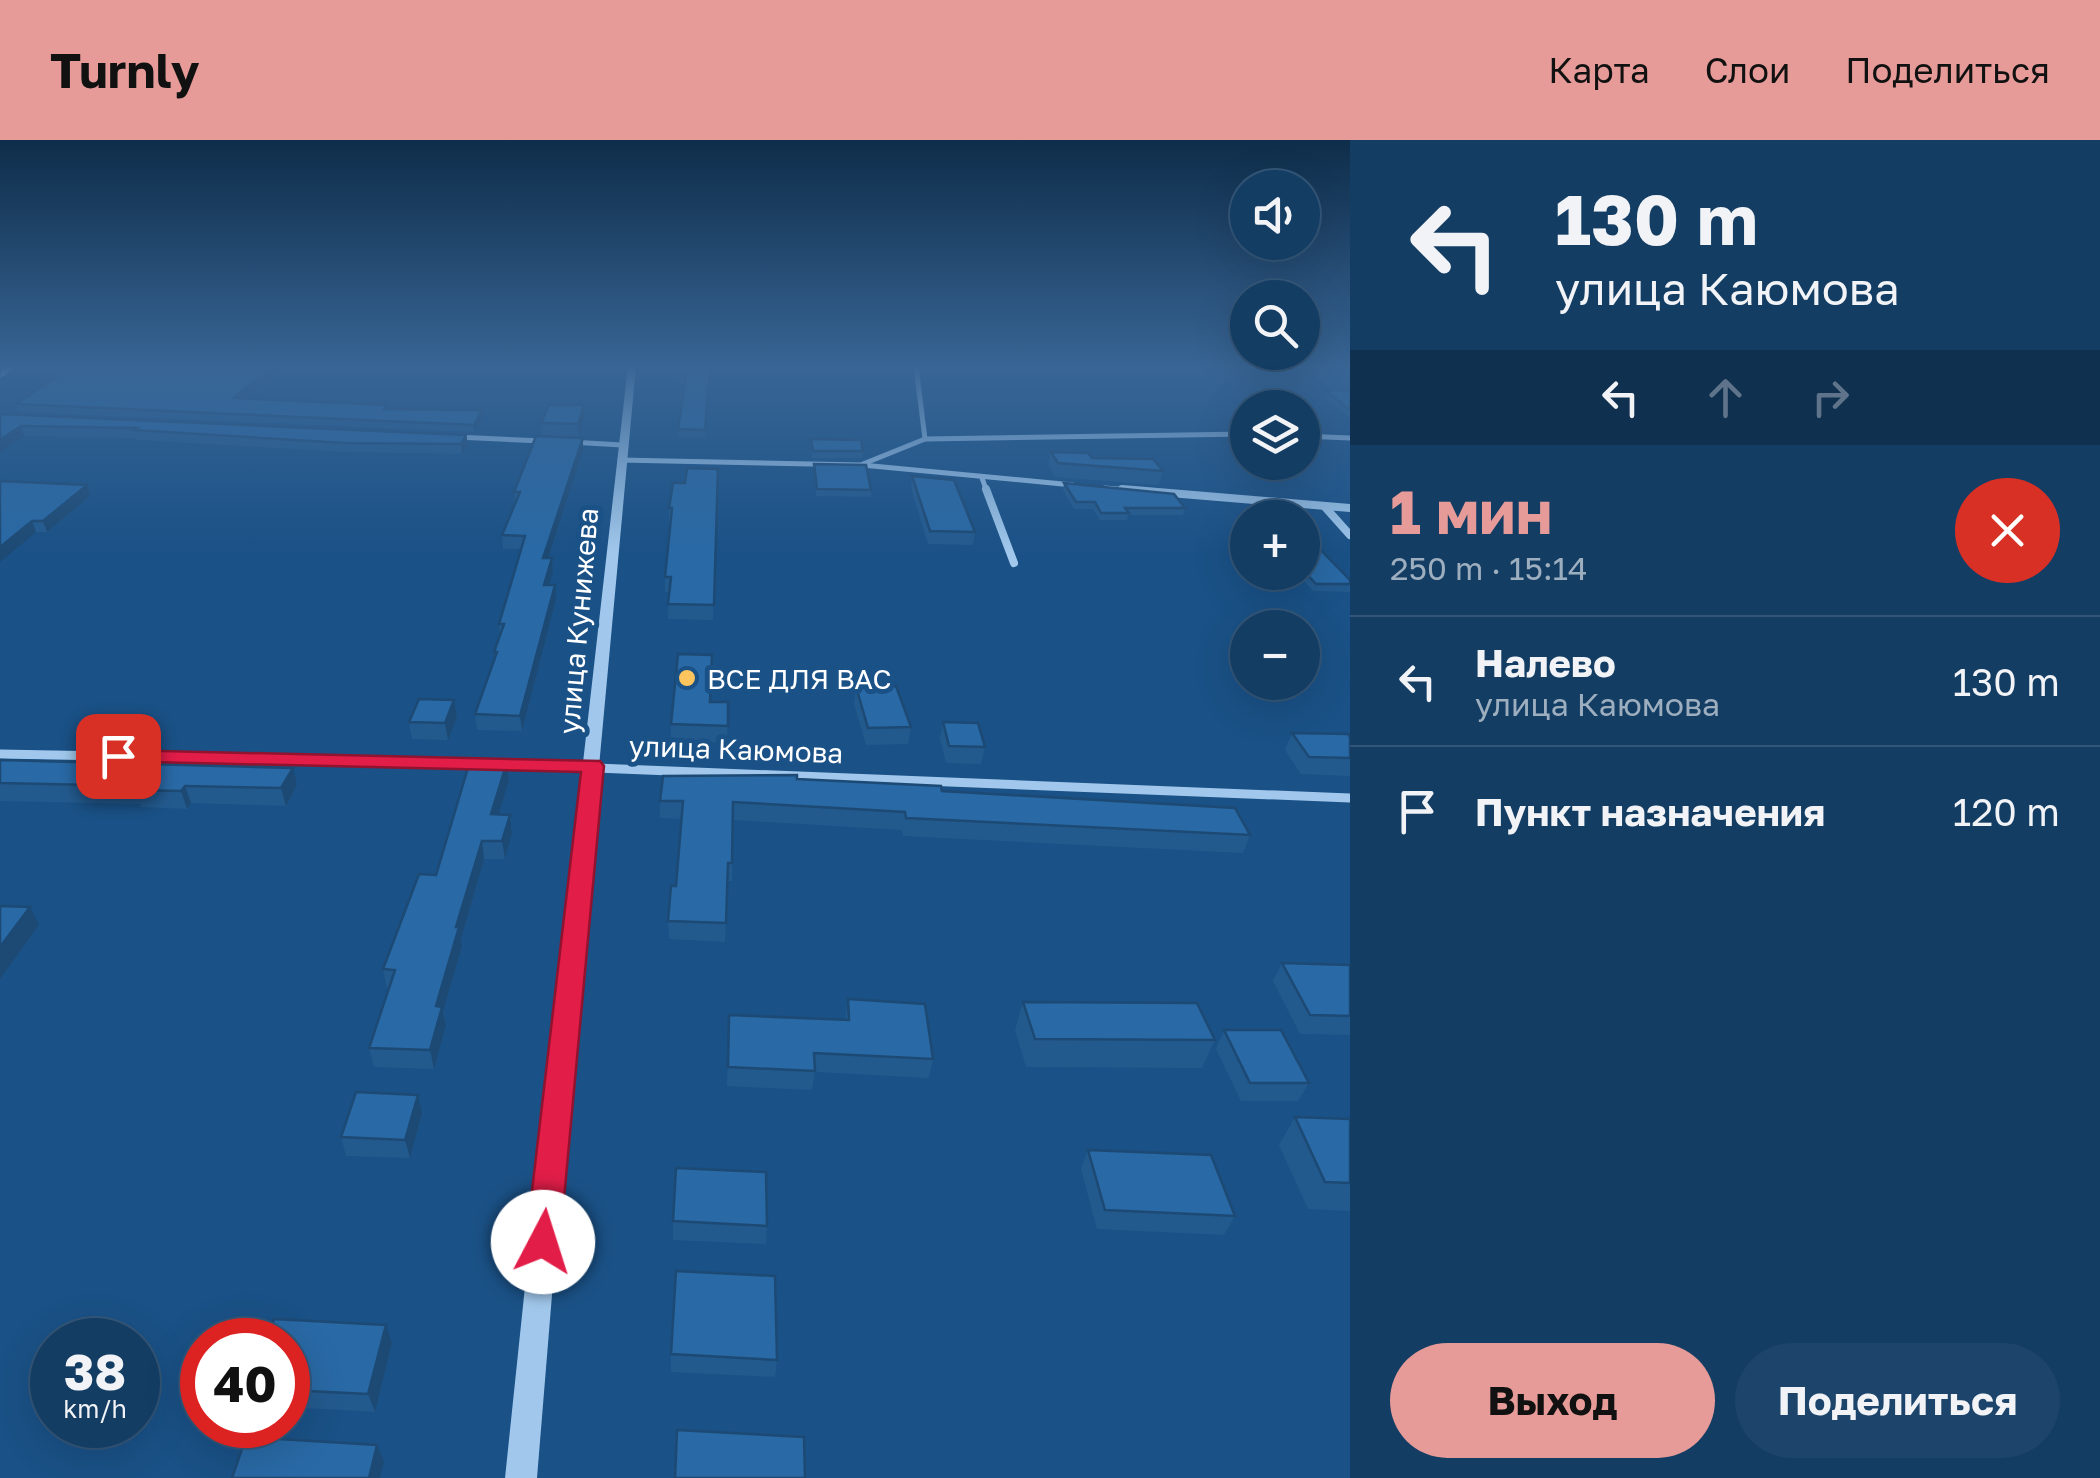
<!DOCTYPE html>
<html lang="ru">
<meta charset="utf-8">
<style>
:root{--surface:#143d64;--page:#1d446a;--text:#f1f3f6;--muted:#9daebf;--line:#335678;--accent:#e69b98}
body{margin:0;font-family:"Golos Text",sans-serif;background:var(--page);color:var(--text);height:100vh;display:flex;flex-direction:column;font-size:38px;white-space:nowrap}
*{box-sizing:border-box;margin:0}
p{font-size:32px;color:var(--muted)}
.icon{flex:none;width:55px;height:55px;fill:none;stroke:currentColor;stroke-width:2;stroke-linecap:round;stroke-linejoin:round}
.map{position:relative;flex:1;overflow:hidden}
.sheet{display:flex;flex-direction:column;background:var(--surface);width:750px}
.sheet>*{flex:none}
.hud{background:#143d64;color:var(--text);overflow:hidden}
.buttons{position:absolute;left:1230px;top:30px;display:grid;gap:20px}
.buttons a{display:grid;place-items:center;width:90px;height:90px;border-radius:50%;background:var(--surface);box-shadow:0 10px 40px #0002,0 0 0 2px var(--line);font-size:50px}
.speed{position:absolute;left:30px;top:1178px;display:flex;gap:20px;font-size:50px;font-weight:700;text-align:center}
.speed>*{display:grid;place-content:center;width:130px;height:130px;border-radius:50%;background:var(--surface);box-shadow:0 10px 40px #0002,0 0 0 2px var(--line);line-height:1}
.speed small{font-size:25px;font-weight:400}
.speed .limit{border:15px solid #d22;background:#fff;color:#111}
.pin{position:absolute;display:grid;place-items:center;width:85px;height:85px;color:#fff;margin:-42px;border-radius:20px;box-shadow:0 5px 15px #0006}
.me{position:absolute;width:110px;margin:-55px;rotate:5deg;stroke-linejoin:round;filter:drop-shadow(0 0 8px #0008)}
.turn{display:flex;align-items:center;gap:35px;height:210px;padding:0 40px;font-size:45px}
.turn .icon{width:130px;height:130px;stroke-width:2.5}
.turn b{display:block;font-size:70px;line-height:85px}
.lanes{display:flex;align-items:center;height:95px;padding:0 40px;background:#0003;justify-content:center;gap:50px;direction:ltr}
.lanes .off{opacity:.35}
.round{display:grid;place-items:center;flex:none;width:105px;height:105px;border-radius:52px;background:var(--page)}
.headline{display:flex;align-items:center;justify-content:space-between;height:170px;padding:0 40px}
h1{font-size:60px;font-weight:700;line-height:75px;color:var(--accent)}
.button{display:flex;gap:20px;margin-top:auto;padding:20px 40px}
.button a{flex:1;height:115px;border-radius:60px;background:var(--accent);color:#111;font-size:40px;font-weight:700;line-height:115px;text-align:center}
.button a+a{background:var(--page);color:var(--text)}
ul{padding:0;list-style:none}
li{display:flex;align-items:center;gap:30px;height:130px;padding:0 40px;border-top:2px solid var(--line)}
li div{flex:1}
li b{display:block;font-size:38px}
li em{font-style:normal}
header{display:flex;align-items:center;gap:60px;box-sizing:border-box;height:140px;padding:0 50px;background:var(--accent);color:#111}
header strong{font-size:48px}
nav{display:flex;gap:55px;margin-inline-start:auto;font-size:35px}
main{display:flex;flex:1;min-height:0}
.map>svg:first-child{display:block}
</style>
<header>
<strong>Turnly</strong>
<nav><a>Карта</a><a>Слои</a><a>Поделиться</a></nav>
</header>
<main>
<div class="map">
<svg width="1350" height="1338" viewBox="0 0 1350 1338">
<rect width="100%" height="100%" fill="#1a5186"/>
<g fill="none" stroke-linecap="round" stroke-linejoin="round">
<g stroke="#a1c8ec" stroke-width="5">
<path d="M1302,296L1350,298"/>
<path d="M456,297L543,301"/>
<path d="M925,299L1248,294"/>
<path d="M570,302L622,305"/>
<path d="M620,320L862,325L1073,345"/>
<path d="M863,324L925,299L916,226"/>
<path d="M982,338L987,352"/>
<path d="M1105,348L1152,352"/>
</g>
<g stroke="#a1c8ec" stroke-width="8">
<path d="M986,349L1014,423"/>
<path d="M1122,349L1350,368"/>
<path d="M1325,367L1350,395"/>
</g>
<g stroke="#a1c8ec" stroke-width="9">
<path d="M0,614L479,623"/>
<path d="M496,624L1350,658"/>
</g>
<path fill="#a1c8ec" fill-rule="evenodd" d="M628,226H636L566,984L537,1338H505L542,984Z"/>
<path fill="#f2f8ff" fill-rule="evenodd" d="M3,226H19L0,238Z"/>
</g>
<g fill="#235a8e">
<path d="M54,226H283L244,258L483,277L474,292L18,272L16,264L65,231H55Z"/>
<path d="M710,226L705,298L678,297L685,243H674V235Z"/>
<path d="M1325,250L1350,251V278L1323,256Z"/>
<path d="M0,274L466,295L468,304L462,314L346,312L137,300L136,298L24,296Z"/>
<path d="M585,277L578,297L542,295L541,283Z"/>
<path d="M583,298V310L549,418H552L553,432L549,445L556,459L522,591L477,590L475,574L495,519L494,512L500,496L499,484L521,409H503L502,395L515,364L514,352Z"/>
<path d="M811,299L863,311L862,318H812Z"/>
<path d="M1051,312L1092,318L1163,331L1159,345L1055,337L1048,325Z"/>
<path d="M814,324L871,350V357L816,356Z"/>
<path d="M718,329L713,480L668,479L669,452H665V437L671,383L669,382V368L685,343Z"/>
<path d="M912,336L975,392L973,405L928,404L911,348Z"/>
<path d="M0,341L87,345L90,356L47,392H36Z"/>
<path d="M1064,343L1185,368L1183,375H1128L1127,380H1100L1093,369H1074L1063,350Z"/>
<path d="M1302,391L1350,440V452L1313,451L1296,432H1302Z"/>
<path d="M856,547L911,587L908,604L866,605L854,564Z"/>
<path d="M454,560L457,577L448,600L412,599L409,582Z"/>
<path d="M710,562H728L727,603L671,601V584Z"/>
<path d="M943,582L985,607L981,624L946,623L940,599Z"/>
<path d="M1292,593L1350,597V636L1301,634L1285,610Z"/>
<path d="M0,620L297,645L286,666L191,663L187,669L141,667L140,664L0,661Z"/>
<path d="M507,622L509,640L498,675H510L512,693L505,719H484L461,799L462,806L443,872L446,885L434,929L374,927L369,908L389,848H387L383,829L436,735Z"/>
<path d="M797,639L942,651L1250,695L1243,713L903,696L902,690L733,680L732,741H727L725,802L669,799L668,781L676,746L682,679L660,678V661Z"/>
<path d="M1282,823L1350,825V895L1300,894L1273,841Z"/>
<path d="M848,859L933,919L929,938L815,932L812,950L727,946L729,875L845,880Z"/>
<path d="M1023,862L1215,900L1202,928L1026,927L1015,890Z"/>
<path d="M1224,890L1309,943L1298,961H1241L1216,909Z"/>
<path d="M422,973L410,1018L346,1016L341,997Z"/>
<path d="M1295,977L1350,979V1071L1308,1069L1279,1005Z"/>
<path d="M1088,1010L1235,1076L1224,1095L1097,1089L1081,1029Z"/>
<path d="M673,1081L767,1086L766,1104L673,1100Z"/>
<path d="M288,1200L392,1203L375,1272L288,1267Z"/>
<path d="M671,1214L777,1220L775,1237L671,1232Z"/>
</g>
<g fill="#1d4a74">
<path d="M273,226H283L236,265L234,258Z"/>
<path d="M584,265L585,277L578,297V284Z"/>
<path d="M482,270L483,277L474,292V285Z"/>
<path d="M21,286L24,296L0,312V300Z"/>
<path d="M466,295L468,304L462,314L461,304Z"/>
<path d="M583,298V310L544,432L543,418Z"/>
<path d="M87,345L90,356L47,392L43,381Z"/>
<path d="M32,381L36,392L0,422V407Z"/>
<path d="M552,418L553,432L545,459L544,445Z"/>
<path d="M555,445L556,459L522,591L520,576Z"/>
<path d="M454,560L457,577L448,600L445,583Z"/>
<path d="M507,622L509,640L493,692L491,674Z"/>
<path d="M293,628L297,645L286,666L281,648Z"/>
<path d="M185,646L191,663L187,669L181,651Z"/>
<path d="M510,675L512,693L505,719L502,701Z"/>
<path d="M482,701L484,719L461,799L462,806L443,872L446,885L434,929L430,910L436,866L456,787Z"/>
<path d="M30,767L39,785L0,839V807Z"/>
<path d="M418,955L422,973L410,1018L405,1000Z"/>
<path d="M386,1185L392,1203L375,1272L368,1254Z"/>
<path d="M377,1305L384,1321L380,1338H369Z"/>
</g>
<g fill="#2969a5" stroke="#1d4a74" stroke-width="2.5">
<path d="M72,226H273L234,258L387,265L384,269L482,270L474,285L16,264Z"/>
<path d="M675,226H710L705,290L678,289L686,235H674Z"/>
<path d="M1325,250L1350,251V270Z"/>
<path d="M549,265H584L578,284L541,283Z"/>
<path d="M0,274L466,295L461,304L344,303L134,290L137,288L21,286L0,300Z"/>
<path d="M536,296L583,298L543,418H552L544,445H555L520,576L475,574L497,512H494L504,484H499L525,396L502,395L520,352H514Z"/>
<path d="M811,299L861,300L863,311H813Z"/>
<path d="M1051,312L1088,313L1092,318L1153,319L1163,331L1058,323Z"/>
<path d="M814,324L866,325L871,350L817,349Z"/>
<path d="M687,328L718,329L714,465L668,464L671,437H665L672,368H669L673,343H685Z"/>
<path d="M912,336L954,340L975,392L930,391Z"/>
<path d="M0,341L87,345L43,381H32L0,407Z"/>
<path d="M1064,343L1174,354L1185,368H1125L1129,373H1101L1095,362H1076Z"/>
<path d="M1302,391L1350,440V444H1316L1302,429Z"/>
<path d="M678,514L712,515L710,562H728V586L671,584Z"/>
<path d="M896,546L911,587L868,588L856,547Z"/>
<path d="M419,559L454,560L445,583L409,582Z"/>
<path d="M943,582L978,583L985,607L949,606Z"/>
<path d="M1292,593L1348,594L1350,597V618L1309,617Z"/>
<path d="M0,620L293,628L281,648L185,646L181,651L135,650L137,646L0,643Z"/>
<path d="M470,621L507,622L491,674L510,675L502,701H482L456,787H459L436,866L442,867L430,910L369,908L395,830L383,829L419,734L436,735Z"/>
<path d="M797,635V639L941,646L942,651L1235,668L1250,695L906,678L905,672L733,662L732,723H728L726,783L668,781L671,746H676L683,661H660L663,636Z"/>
<path d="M0,766L30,767L0,807Z"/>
<path d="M1282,823L1350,825V876L1310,875Z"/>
<path d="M848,859L925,864L933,919L814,913L815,931L728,927L729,875L849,880Z"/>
<path d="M1023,862L1197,863L1215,900L1035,899Z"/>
<path d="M1224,890H1281L1309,943H1250Z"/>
<path d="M356,952L418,955L405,1000L341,997Z"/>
<path d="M1295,977L1350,979V1043L1325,1042Z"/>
<path d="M1088,1010L1211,1015L1235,1076L1105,1070Z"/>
<path d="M676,1028L766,1032L767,1086L673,1081Z"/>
<path d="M676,1131L775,1136L777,1220L671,1214Z"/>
<path d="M274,1179L386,1185L368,1254L288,1250V1200H267Z"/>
<path d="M677,1290L804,1297L805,1338H675Z"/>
<path d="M246,1297L377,1305L369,1338H232Z"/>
</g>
<linearGradient id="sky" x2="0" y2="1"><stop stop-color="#0e2d4a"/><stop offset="0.55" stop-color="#386595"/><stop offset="1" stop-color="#386595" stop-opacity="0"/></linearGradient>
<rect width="1350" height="413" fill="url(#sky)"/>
<path fill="#e11d48" stroke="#92132f" stroke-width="2.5" d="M118,610L600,621L604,626L560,1102L555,1113L543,1117L531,1113L526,1102L581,632L111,621L108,616L111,612Z"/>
<circle fill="#fec45d" stroke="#1a5186" stroke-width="4" cx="687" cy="538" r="10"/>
<g text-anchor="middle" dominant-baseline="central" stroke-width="10" stroke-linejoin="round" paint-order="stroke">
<g font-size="28" fill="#fff" stroke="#1a5186">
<text transform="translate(578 481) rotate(-85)">улица Кунижева</text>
<text transform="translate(736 609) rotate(2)">улица Каюмова</text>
</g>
<g font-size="28" fill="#fff" stroke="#1a5186" text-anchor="start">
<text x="707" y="538">ВСЕ ДЛЯ ВАС</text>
</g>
</g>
</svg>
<div class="buttons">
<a><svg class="icon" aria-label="sound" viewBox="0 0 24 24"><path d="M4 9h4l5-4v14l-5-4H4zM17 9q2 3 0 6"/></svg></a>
<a><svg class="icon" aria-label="search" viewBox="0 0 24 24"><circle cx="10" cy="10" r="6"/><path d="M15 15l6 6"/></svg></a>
<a><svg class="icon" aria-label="layers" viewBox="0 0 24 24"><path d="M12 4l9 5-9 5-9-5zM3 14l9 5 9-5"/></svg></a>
<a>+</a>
<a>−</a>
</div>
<div class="speed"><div>38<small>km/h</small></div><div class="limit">40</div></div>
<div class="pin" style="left:118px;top:616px;background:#d93025"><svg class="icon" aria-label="arrive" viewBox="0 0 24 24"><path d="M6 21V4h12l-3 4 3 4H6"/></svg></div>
<svg class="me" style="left:543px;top:1102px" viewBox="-20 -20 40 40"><circle r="19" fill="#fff"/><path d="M0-13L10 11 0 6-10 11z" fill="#e11d48"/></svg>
</div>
<section class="sheet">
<div class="hud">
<div class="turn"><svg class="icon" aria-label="left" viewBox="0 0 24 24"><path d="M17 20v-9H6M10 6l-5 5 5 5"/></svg><div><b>130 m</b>улица Каюмова</div></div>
<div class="lanes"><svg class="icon" aria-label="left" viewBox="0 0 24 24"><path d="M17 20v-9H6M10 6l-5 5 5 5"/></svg><svg class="icon off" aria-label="ahead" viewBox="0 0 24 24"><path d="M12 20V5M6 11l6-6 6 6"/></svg><svg class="icon off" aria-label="right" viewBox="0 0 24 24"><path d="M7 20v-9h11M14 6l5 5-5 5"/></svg></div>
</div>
<div class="headline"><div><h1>1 мин</h1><p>250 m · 15:14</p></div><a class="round" style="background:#d93025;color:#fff"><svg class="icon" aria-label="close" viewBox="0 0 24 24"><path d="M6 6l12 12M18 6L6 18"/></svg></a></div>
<ul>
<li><svg class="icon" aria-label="left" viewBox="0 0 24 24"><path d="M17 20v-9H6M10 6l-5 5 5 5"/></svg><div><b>Налево</b><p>улица Каюмова</p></div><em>130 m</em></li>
<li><svg class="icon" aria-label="arrive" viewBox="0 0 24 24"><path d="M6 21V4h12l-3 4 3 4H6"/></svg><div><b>Пункт назначения</b></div><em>120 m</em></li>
</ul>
<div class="button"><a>Выход</a><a>Поделиться</a></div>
</section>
</main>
